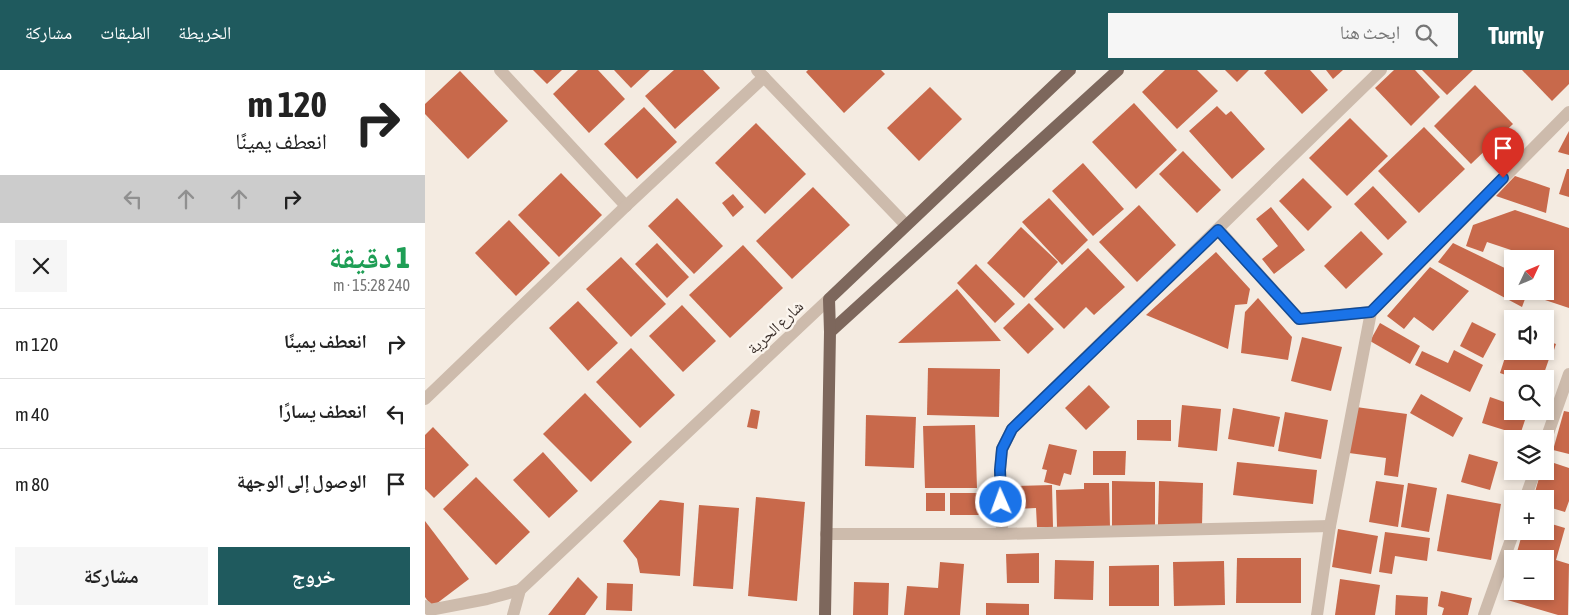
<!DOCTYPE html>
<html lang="ar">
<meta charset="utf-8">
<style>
:root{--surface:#fff;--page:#f6f6f6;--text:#222;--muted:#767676;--line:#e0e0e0;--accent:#1f5a5e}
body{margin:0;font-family:"Asap Condensed","Noto Naskh Arabic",sans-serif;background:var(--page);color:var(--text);direction:rtl;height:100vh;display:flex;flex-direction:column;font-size:19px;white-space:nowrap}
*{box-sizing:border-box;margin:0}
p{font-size:16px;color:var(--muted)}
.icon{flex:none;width:28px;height:28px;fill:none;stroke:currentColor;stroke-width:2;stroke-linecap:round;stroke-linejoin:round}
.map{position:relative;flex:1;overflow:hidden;direction:ltr}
.drawer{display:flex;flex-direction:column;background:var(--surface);width:425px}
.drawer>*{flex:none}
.hud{background:#fff;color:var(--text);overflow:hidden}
.needle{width:32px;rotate:46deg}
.buttons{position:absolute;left:1079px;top:180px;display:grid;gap:10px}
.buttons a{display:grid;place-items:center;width:50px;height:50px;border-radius:0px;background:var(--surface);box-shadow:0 2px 8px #0003;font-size:25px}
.pin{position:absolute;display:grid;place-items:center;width:42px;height:42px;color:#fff;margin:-51px -21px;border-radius:50% 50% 50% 0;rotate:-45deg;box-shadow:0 0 5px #0007}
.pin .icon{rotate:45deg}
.me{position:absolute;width:55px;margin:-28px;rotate:358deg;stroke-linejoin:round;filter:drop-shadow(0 0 4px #0008)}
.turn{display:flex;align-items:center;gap:18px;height:105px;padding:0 15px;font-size:22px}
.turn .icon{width:65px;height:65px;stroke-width:2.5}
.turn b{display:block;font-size:35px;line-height:42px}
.lanes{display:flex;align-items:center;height:48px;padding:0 15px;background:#0003;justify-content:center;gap:25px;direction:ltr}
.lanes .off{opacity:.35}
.round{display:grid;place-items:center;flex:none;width:52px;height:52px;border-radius:0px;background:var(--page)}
.headline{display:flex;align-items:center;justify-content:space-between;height:85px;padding:0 15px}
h1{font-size:30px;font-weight:800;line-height:38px;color:#1e9e55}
.action{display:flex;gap:10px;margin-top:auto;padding:10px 15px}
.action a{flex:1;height:58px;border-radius:0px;background:var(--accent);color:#fff;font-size:20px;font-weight:800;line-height:58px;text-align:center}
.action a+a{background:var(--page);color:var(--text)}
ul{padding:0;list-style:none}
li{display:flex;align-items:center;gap:15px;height:70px;padding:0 15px;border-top:1px solid var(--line)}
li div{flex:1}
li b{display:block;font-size:19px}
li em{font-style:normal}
header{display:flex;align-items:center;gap:30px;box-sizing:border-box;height:70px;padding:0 25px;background:var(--accent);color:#fff}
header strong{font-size:24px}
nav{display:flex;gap:28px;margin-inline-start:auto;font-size:18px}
.search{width:350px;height:45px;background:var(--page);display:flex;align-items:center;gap:12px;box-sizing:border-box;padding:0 18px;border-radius:0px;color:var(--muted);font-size:19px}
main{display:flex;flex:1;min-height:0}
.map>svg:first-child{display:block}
</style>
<header>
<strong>Turnly</strong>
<div class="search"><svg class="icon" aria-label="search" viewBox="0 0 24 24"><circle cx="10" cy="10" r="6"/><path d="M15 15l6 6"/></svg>ابحث هنا</div>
<nav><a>الخريطة</a><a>الطبقات</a><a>مشاركة</a></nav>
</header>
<main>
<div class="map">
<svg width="1144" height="545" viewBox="0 0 1144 545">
<rect width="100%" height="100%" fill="#f4ebe1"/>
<g fill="#c8694b">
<path d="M108,0H137L122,14Z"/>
<path d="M153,0H173L200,29L164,63L128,24Z"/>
<path d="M189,0H225L206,18Z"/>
<path d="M249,0H278L295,18L250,59L220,26Z"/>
<path d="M383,0H456L460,4L419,43L381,2Z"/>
<path d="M740,0H772L793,21L752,59L717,22Z"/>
<path d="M800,0H824L812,12Z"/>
<path d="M842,0H885L903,20L877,44L839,3Z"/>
<path d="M901,0H918L908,9Z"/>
<path d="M969,0H990L1015,27L986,56L950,18Z"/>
<path d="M997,0H1048L1022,25Z"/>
<path d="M1097,0H1144V14L1127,31Z"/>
<path d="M35,1L83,51L43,89L0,44V34Z"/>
<path d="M1050,15L1088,54L1046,94L1009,56Z"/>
<path d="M505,17L537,49L494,91L462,58Z"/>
<path d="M709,33L752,80L711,119L667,72Z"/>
<path d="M792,36L801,45L806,41L840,79L807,109L764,61Z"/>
<path d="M219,37L252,72L212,109L179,74Z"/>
<path d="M925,48L963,86L922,126L884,88Z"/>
<path d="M331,53L381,104L340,144L290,93Z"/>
<path d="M999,57L1040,99L994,143L953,101Z"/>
<path d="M1144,61V85L1133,82Z"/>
<path d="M758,81L796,120L772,143L734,104Z"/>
<path d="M658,93L699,139L668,166L627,121Z"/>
<path d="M1142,99H1144V127L1134,124Z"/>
<path d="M136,103L177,145L134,187L93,145Z"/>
<path d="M1090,106L1125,118L1121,143L1071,126Z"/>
<path d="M878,108L907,137L883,161L854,131Z"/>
<path d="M948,116L982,152L963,170L929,134Z"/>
<path d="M388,117L425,155L367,209L331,171Z"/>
<path d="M308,124L319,137L308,147L297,133Z"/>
<path d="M252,128L298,176L269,204L223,156Z"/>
<path d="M624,128L663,170L637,195L597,152Z"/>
<path d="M714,135L751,175L712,212L674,172Z"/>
<path d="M846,137L880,180L849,204L837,189L853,176L831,149Z"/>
<path d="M1090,140L1144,158V238L1108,226L1110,221H1120V189H1113L1062,172L1058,182L1041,176L1048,155Z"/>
<path d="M84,150L125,193L91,226L50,183Z"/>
<path d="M596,157L633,192L599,228L562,193Z"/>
<path d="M936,161L958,184L921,219L899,196Z"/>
<path d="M232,173L264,207L242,228L210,194Z"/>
<path d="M1028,173L1088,202V221H1103L1097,237L1013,192Z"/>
<path d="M318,175L358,218L305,268L264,225Z"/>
<path d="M663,178L700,217L669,245L661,237L639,259L609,229Z"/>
<path d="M791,182L825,219L822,234L810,235L803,279L721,245Z"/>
<path d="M196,187L241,234L206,267L161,219Z"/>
<path d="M551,194L590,234L570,253L532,213Z"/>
<path d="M1005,197L1044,221L1008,261L989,247L979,259L962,246Z"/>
<path d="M532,219L576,271L473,273Z"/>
<path d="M833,228L867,267L863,290L816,283L820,242Z"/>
<path d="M153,231L193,273L163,301L124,258Z"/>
<path d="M604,233L629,259L603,284L578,258Z"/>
<path d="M257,235L291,271L258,302L224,266Z"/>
<path d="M1093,240L1117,249H1090Z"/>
<path d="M1047,252L1071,264L1058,288L1035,276Z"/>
<path d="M955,253L995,276L985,294L945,271Z"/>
<path d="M877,267L917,277L906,321L866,311Z"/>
<path d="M1120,270L1131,274L1127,286L1115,282L1120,281Z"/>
<path d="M1084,275L1088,277V281H1101L1124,289L1117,309H1092L1075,303Z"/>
<path d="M206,278L250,325L215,358L171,312Z"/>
<path d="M1029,280L1058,295L1045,322L990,295L997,281L1023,293Z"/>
<path d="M503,298L575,299L574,347L502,345Z"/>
<path d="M664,315L685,337L661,360L640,338Z"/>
<path d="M160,323L207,372L166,412L118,364Z"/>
<path d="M996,324L1038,348L1028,367L985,343Z"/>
<path d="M1065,327L1088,335V341H1103L1095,365L1057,353Z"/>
<path d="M757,335L796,339L792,381L753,377Z"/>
<path d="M931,337L982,344L973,407L959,405L961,388L924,383Z"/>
<path d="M808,338L855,347L849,377L803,369Z"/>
<path d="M326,339L335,341L332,359L322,357Z"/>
<path d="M1139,341L1144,342V384L1128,380Z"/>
<path d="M860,342L903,350L896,389L853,381Z"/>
<path d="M441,345L491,347L489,398L440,396Z"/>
<path d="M712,350H746V371L712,370Z"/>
<path d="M550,355L552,418H500L498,356Z"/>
<path d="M8,357L44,395L9,428L0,419V365Z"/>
<path d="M624,374L652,380L646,405L639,403L635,416L619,412L622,400L617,399Z"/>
<path d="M668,381H701L700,405H668Z"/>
<path d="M118,382L153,421L124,448L88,410Z"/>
<path d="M1044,384L1073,392L1065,420L1036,412Z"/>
<path d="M1120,390L1144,398V431L1140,442L1120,436V429H1108L1116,401H1120Z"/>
<path d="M812,392L892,400L888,434L808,425Z"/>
<path d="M51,407L105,462L71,495L18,439Z"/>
<path d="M687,411L730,412V457H687Z"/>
<path d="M734,411L778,413L777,456L733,455Z"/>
<path d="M951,411L979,415L973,457L944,452Z"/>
<path d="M659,413H684L685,457H632L631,420L659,419Z"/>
<path d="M983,413L1012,418L1004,462L976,457Z"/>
<path d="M627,415L628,457H612L611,438L589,439L588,416Z"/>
<rect x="501" y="423" width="19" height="18"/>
<rect x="525" y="423" width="29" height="22"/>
<path d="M1022,424L1076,434L1066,490L1012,481Z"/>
<path d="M331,427L380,432L372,531L323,526Z"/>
<path d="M235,430L259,433L255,506L215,503L212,489L198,471Z"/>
<path d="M274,435L314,438L308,519L268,516Z"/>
<path d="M0,451L44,509L7,537L0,527Z"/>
<path d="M1120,452L1140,458L1131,490L1144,494L1143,545H1133L1079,529L1087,500L1088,521H1120V489H1090L1098,461H1120Z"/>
<path d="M913,459L953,466L946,504L907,497Z"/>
<path d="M960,462L1005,468L1002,491L970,486L967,504L954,502Z"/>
<path d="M614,483V513H582L581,484Z"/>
<path d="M812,488H876V533H811Z"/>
<path d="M630,490L669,491L668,530L629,529Z"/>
<path d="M799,491L800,535L749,536L748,492Z"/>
<path d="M515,492L539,494L535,545H479L482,516L513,518Z"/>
<path d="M734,495V536H684V496Z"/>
<path d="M153,507L173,527L160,545H123Z"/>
<path d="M915,509L955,515L950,545H910Z"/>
<path d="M429,512L464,513L463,545H428Z"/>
<path d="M182,513L208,514L207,541L181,540Z"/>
<path d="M1016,521L1047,528L1043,545H1017L1019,538L1013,536Z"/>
<path d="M971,525L1003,527L1002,545H970Z"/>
<path d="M561,533L604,534V545H561Z"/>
</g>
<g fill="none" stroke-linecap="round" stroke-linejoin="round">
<g stroke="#cdbbac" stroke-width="12">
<path d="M75,0L201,136"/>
<path d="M332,0L481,155"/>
<path d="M793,159L874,249L946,242L1144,42"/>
<path d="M0,329L201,136L339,7"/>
<path d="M1120,372L1144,304"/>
<path d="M1100,429L1110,401"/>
<path d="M401,464H577L905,456"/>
<path d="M577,464L575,400L577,379L587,359L956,0"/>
<path d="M0,536L5,540L62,529L95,520"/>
<path d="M88,545L95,520L404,229"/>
<path d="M892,545L905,456L946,242"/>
<path d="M1059,545L1089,461"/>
</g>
<g stroke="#7d675c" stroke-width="12">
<path d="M405,262L693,0"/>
<path d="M400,545L405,262L404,229L645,0"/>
</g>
</g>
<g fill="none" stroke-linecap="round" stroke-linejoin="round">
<g stroke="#114b97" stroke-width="12">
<path id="route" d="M576,432L575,400L577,379L587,359L793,160L874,249L946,242L1078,108"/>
</g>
<use href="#route" stroke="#1a73e8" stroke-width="9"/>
</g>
<g text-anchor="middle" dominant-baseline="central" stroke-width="5" stroke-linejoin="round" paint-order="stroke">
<g font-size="16" fill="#3b302b" stroke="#fbf5ee">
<text transform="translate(350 257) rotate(-43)">شارع الحرية</text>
</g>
</g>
</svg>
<div class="buttons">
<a><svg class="needle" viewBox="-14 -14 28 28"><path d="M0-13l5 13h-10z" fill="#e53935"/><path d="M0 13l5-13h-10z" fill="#767676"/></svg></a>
<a><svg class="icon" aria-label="sound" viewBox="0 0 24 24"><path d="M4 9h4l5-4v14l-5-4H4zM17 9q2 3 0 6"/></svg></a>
<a><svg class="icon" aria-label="search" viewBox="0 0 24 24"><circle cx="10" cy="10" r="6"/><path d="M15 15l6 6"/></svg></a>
<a><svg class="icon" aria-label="layers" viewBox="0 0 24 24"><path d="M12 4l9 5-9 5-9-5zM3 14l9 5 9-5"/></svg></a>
<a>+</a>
<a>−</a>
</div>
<div class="pin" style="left:1078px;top:108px;background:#d93025"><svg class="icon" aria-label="arrive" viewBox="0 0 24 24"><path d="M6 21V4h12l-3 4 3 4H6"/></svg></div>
<svg class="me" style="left:576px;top:432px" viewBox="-20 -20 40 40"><circle r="17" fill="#1a73e8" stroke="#fff" stroke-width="3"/><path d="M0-11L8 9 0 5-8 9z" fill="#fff"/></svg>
</div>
<section class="drawer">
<div class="hud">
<div class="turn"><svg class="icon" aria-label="right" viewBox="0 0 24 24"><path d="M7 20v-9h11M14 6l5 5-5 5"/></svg><div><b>120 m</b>انعطف يمينًا</div></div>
<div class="lanes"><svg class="icon off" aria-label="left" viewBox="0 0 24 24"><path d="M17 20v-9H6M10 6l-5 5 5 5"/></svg><svg class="icon off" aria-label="ahead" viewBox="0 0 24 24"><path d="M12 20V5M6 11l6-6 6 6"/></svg><svg class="icon off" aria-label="ahead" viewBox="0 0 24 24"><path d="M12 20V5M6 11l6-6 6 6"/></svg><svg class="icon" aria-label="right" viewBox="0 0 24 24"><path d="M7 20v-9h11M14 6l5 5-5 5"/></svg></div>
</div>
<div class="headline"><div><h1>1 دقيقة</h1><p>240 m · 15:28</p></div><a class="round"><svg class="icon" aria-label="close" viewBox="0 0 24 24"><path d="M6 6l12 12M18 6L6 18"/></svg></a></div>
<ul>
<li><svg class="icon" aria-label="right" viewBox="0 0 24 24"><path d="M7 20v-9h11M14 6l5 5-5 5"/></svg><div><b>انعطف يمينًا</b></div><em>120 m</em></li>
<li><svg class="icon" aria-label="left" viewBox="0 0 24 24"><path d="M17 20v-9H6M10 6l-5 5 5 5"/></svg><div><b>انعطف يسارًا</b></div><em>40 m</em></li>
<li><svg class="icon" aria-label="arrive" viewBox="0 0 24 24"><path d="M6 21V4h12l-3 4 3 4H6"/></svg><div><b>الوصول إلى الوجهة</b></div><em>80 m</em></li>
</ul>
<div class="action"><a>خروج</a><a>مشاركة</a></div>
</section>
</main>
